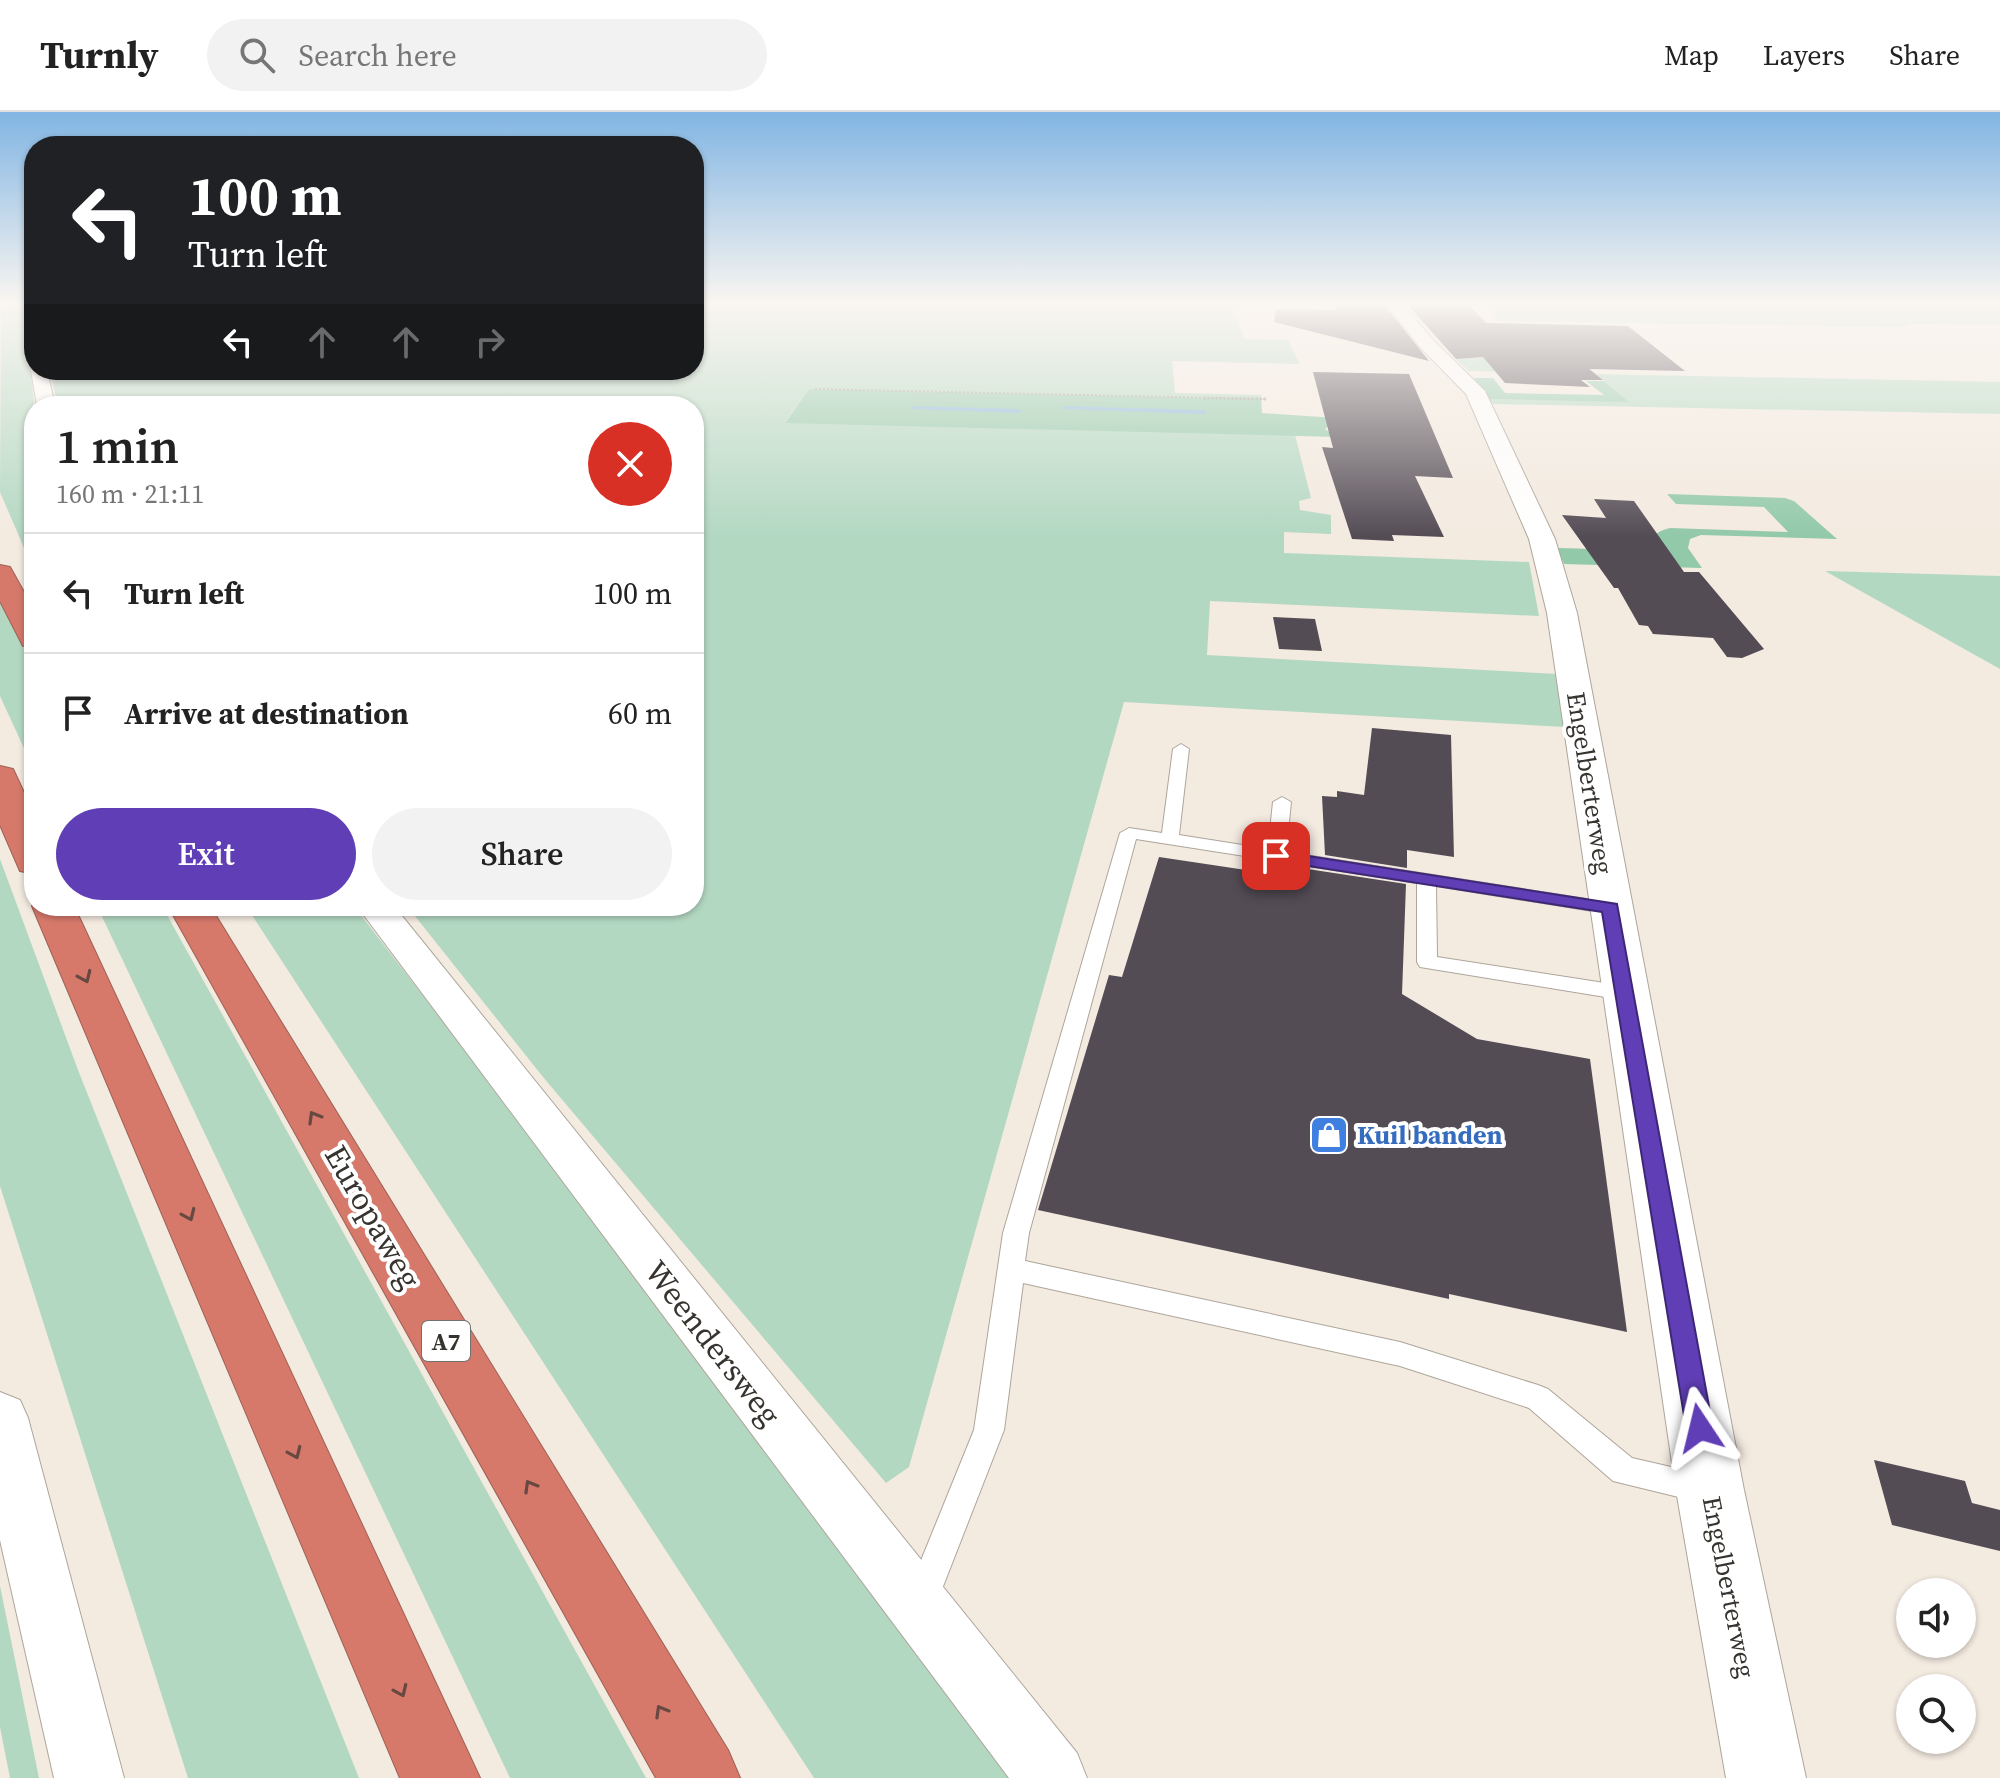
<!DOCTYPE html>
<meta charset="utf-8">
<style>
:root{--surface:#fff;--page:#f2f2f2;--text:#222;--muted:#767676;--line:#e0e0e0;--accent:#603eb6}
body{margin:0;font-family:"Source Serif 4",serif;background:var(--page);color:var(--text);height:100vh;display:flex;flex-direction:column;font-size:30px;white-space:nowrap}
*{box-sizing:border-box;margin:0}
p{font-size:26px;color:var(--muted)}
.icon{flex:none;width:44px;height:44px;fill:none;stroke:currentColor;stroke-width:2;stroke-linecap:round;stroke-linejoin:round}
.map{position:relative;flex:1;overflow:hidden}
.panel{position:absolute;left:24px;top:284px;width:680px;height:520px;display:flex;flex-direction:column;background:var(--surface);border-radius:32px;box-shadow:0 2px 6px #0004}
.panel>*{flex:none}
.hud{position:absolute;left:24px;top:24px;width:680px;height:244px;border-radius:32px;box-shadow:0 2px 6px #0004;background:#202124;color:#fff;overflow:hidden}
.buttons{position:absolute;left:1896px;top:1466px;display:grid;gap:16px}
.buttons a{display:grid;place-items:center;width:80px;height:80px;border-radius:50%;background:var(--surface);box-shadow:0 2px 6px #0004;font-size:40px}
.pin{position:absolute;display:grid;place-items:center;width:68px;height:68px;color:#fff;margin:-34px;border-radius:16px;box-shadow:0 4px 12px #0006}
.me{position:absolute;width:88px;margin:-44px;rotate:350deg;stroke-linejoin:round;filter:drop-shadow(0 0 6px #0008)}
.turn{display:flex;align-items:center;gap:28px;height:168px;padding:0 32px;font-size:36px}
.turn .icon{width:104px;height:104px;stroke-width:2.5}
.turn b{display:block;font-size:56px;line-height:68px}
.lanes{display:flex;align-items:center;height:76px;padding:0 32px;background:#0003;justify-content:center;gap:40px;direction:ltr}
.lanes .off{opacity:.35}
.round{display:grid;place-items:center;flex:none;width:84px;height:84px;border-radius:42px;background:var(--page)}
.summary{display:flex;align-items:center;justify-content:space-between;height:136px;padding:0 32px}
h1{font-size:48px;font-weight:600;line-height:60px}
.button{display:flex;gap:16px;margin-top:auto;padding:16px 32px}
.button a{flex:1;height:92px;border-radius:48px;background:var(--accent);color:#fff;font-size:32px;font-weight:600;line-height:92px;text-align:center}
.button a+a{background:var(--page);color:var(--text)}
ul{padding:0;list-style:none}
li{display:flex;align-items:center;gap:24px;height:120px;padding:0 32px;border-top:2px solid var(--line)}
li div{flex:1}
li b{display:block;font-size:30px}
li em{font-style:normal}
header{display:flex;align-items:center;gap:48px;box-sizing:border-box;height:112px;padding:0 40px;background:var(--surface);border-bottom:2px solid var(--line)}
header strong{font-size:38px}
nav{display:flex;gap:44px;margin-inline-start:auto;font-size:28px}
.search{width:560px;height:72px;background:var(--page);display:flex;align-items:center;gap:20px;box-sizing:border-box;padding:0 28px;border-radius:44px;color:var(--muted);font-size:30px}
.map>svg:first-child{display:block}
</style>
<header>
<strong>Turnly</strong>
<div class="search"><svg class="icon" aria-label="search" viewBox="0 0 24 24"><circle cx="10" cy="10" r="6"/><path d="M15 15l6 6"/></svg>Search here</div>
<nav><a>Map</a><a>Layers</a><a>Share</a></nav>
</header>
<div class="map">
<svg width="2000" height="1666" viewBox="0 0 2000 1666">
<rect width="100%" height="100%" fill="#f3eae0"/>
<g fill="#b3d8c2">
<path d="M1,192H34L29,240L34,294V459L0,380Z"/>
<path d="M694,192H1300L1232,194L1244,227L1288,228L1300,252L1172,249L1175,281L1261,283V287L809,277L785,310L1295,323L1311,386L1299,389L1300,398L1331,403V422L1284,420V441L1529,450L1539,504L1210,489L1207,543L1558,562L1564,615L1124,590L909,1355L886,1371L543,965L407,794H694V294H58L50,258H694Z"/>
<path d="M1485,192H2000V213L1912,212L1901,215L1500,209Z"/>
<path d="M1454,245L1578,247L1596,262L2000,270V302L1493,292L1489,287L1628,289L1596,262L1469,259Z"/>
<path d="M1825,459L2000,464V557Z"/>
<path d="M0,491L34,556V658L0,584Z"/>
<path d="M0,747L78,958L359,1666H188L0,1074Z"/>
<path d="M97,794H162L646,1666H510Z"/>
<path d="M246,794H354L1024,1666H814Z"/>
<path d="M0,1474L39,1666H10L0,1615Z"/>
</g>
<g fill="#91c9a9">
<path d="M1474,266H1493L1505,281L1604,283L1586,269H1604L1629,290L1489,287Z"/>
<path d="M809,277L1261,287L1262,301L1336,306L1325,317L1336,325L785,311Z"/>
<path d="M1667,382L1785,386L1794,389L1837,427L1701,423L1690,427L1688,436L1702,456L1564,452L1557,436C1581,436 1613,440 1636,433C1650,429 1655,419 1670,416L1788,420L1764,395L1676,392Z"/>
</g>
<g fill="none" stroke-linecap="round" stroke-linejoin="round">
<g fill="#86b7db" fill-rule="evenodd">
<path d="M913,294L1019,297L1022,299L1019,301L911,297Z"/>
<path d="M1063,294L1204,298L1207,300L1204,302L1061,297Z"/>
</g>
</g>
<g fill="#544c55">
<path d="M1336,192H1384L1429,249L1274,210L1276,197L1336,198Z"/>
<path d="M1407,192H1468L1486,211L1628,214L1685,259L1589,257L1603,268H1581L1590,275L1505,271L1483,245L1456,247Z"/>
<path d="M1313,260L1409,262L1453,366L1415,364L1444,425L1392,423L1394,429L1352,427L1322,335L1333,336Z"/>
<path d="M1594,387L1634,389L1684,460H1699L1764,537L1742,546L1727,545L1713,526L1653,522L1648,514L1639,513L1618,476H1614L1562,403L1606,406Z"/>
<path d="M1273,505L1315,507L1322,539L1279,537Z"/>
<path d="M1372,616L1451,623L1454,745L1407,738V756L1325,743L1322,684L1337,685V679L1364,683Z"/>
<path d="M1159,745L1266,761L1268,751L1406,772L1402,882L1477,927L1590,947L1627,1220L1449,1182V1187L1038,1098L1109,863L1122,865Z"/>
<path d="M1874,1348L1965,1369L1972,1391L2000,1398V1439L1892,1413Z"/>
</g>
<g fill="none" stroke-linecap="round" stroke-linejoin="round">
<g stroke="#aea59b" stroke-width="2">
<path id="service" d="M1181,632L1189,637L1179,723L1268,737L1273,690L1282,685L1291,690L1286,740L1618,792L1621,796L1611,802L1436,774L1437,845L1624,874L1634,881L1624,888L1420,855L1417,850V771L1136,727L1029,1121L1025,1149L1400,1230L1538,1273L1548,1277L1632,1346L1710,1364L1714,1375L1710,1386L1699,1390L1613,1369L1529,1296L1400,1254L1023,1171L1004,1318L935,1495L923,1499L911,1495L907,1483L974,1318L1003,1121L1120,721L1129,716L1162,721L1173,637Z"/>
</g>
<g stroke="#aea59b" stroke-width="2">
<g id="minor">
<path d="M34,254V258H47L55,294H37L31,258Z"/>
<path d="M357,794H394L1077,1641L1087,1666H1009Z"/>
<path d="M0,1280L20,1288L28,1306L124,1666H54L0,1428Z"/>
</g>
</g>
<g stroke="#aea59b" stroke-width="2">
<path id="tertiary" d="M1387,192H1403L1431,226L1485,279L1555,427L1577,501L1744,1378L1806,1666H1726L1676,1378L1547,501L1529,427L1466,282L1419,234Z"/>
</g>
<g stroke="#9e6156" stroke-width="2">
<g id="motorway">
<path d="M0,453L10,455L34,498V536L23,534L0,489Z"/>
<path d="M0,654L13,657L34,702V762L20,759L0,713Z"/>
<path d="M34,791V794H74L480,1666H400L32,794Z"/>
<path d="M168,794H210L728,1638L740,1666H656Z"/>
</g>
</g>
<path stroke="#a8a19a" stroke-width="2" stroke-dasharray="2 2" stroke-linecap="butt" d="M815,277L1266,287"/>
<path stroke="#a8a19a" stroke-width="3" stroke-dasharray="2 2" stroke-linecap="butt" d="M1204,286L1266,287"/>
<use href="#service" fill="#fff" fill-rule="evenodd"/>
<use href="#minor" fill="#fff" fill-rule="evenodd"/>
<use href="#tertiary" fill="#fff" fill-rule="evenodd"/>
<use href="#motorway" fill="#d6796b" fill-rule="evenodd"/>
</g>
<defs><path id="oneway-chevron" d="M-2-3.5L2.5 0L-2 3.5" fill="none" stroke-width="1.6" stroke-linecap="round" stroke-linejoin="round" transform="scale(2)"/></defs>
<g stroke="#674942">
<use href="#oneway-chevron" transform="translate(85 865) rotate(66)"/>
<use href="#oneway-chevron" transform="translate(314 1005) rotate(-120)"/>
<use href="#oneway-chevron" transform="translate(189 1103) rotate(66)"/>
<use href="#oneway-chevron" transform="translate(295 1341) rotate(66)"/>
<use href="#oneway-chevron" transform="translate(530 1374) rotate(-120)"/>
<use href="#oneway-chevron" transform="translate(401 1579) rotate(66)"/>
<use href="#oneway-chevron" transform="translate(661 1599) rotate(-120)"/>
</g>
<linearGradient id="sky" x2="0" y2="1"><stop stop-color="#81b5e3"/><stop offset="0.45" stop-color="#faf6f1"/><stop offset="1" stop-color="#faf6f1" stop-opacity="0"/></linearGradient>
<rect width="2000" height="425" fill="url(#sky)"/>
<path fill="#603eb6" stroke="#3e2876" stroke-width="2" d="M1276,739L1617,792L1713,1316L1709,1325L1700,1329L1690,1325L1686,1316L1602,800L1270,748V741Z"/>
<defs>
<g id="shop-square" transform="scale(2)"><rect x="-9" y="-9" width="18" height="18" rx="4" fill="#3f7fe0" stroke="#fff"/><path d="M-5-2.5h2.3a2.7 3.5 0 0 1 5.4 0H5L5.5 6h-11ZM-1.5-2.5h3a1.5 2.3 0 0 0-3 0Z" fill="#fff"/></g>
</defs>
<g fill-rule="evenodd">
<use href="#shop-square" x="1329" y="1023"/>
</g>
<g text-anchor="middle" dominant-baseline="central" stroke-width="8" stroke-linejoin="round" paint-order="stroke">
<rect fill="#fff" stroke="#73716e" stroke-width="2" x="422" y="1209" width="48" height="40" rx="6"/>
<g font-size="24" font-weight="bold" fill="#373430">
<text x="446" y="1229">A7</text>
</g>
<g font-size="26" fill="#373430" stroke="#fff">
<text transform="translate(1590 671) rotate(81)">Engelberterweg</text>
<text transform="translate(1729 1475) rotate(79)">Engelberterweg</text>
</g>
<g font-size="26" font-weight="bold" fill="#366cbe" stroke="#fff" text-anchor="start">
<text x="1357" y="1023">Kuil banden</text>
</g>
<g font-size="32" fill="#373430" stroke="#fff">
<text transform="translate(373 1105) rotate(60)">Europaweg</text>
<text transform="translate(713 1231) rotate(52)">Weendersweg</text>
</g>
</g>
</svg>
<div class="buttons">
<a><svg class="icon" aria-label="sound" viewBox="0 0 24 24"><path d="M4 9h4l5-4v14l-5-4H4zM17 9q2 3 0 6"/></svg></a>
<a><svg class="icon" aria-label="search" viewBox="0 0 24 24"><circle cx="10" cy="10" r="6"/><path d="M15 15l6 6"/></svg></a>
</div>
<div class="pin" style="left:1276px;top:744px;background:#d93025"><svg class="icon" aria-label="arrive" viewBox="0 0 24 24"><path d="M6 21V4h12l-3 4 3 4H6"/></svg></div>
<svg class="me" style="left:1700px;top:1316px" viewBox="-20 -20 40 40"><path d="M0-17L14 15 0 8-14 15z" fill="#603eb6" stroke="#fff" stroke-width="4"/></svg>
<div class="hud">
<div class="turn"><svg class="icon" aria-label="left" viewBox="0 0 24 24"><path d="M17 20v-9H6M10 6l-5 5 5 5"/></svg><div><b>100 m</b>Turn left</div></div>
<div class="lanes"><svg class="icon" aria-label="left" viewBox="0 0 24 24"><path d="M17 20v-9H6M10 6l-5 5 5 5"/></svg><svg class="icon off" aria-label="ahead" viewBox="0 0 24 24"><path d="M12 20V5M6 11l6-6 6 6"/></svg><svg class="icon off" aria-label="ahead" viewBox="0 0 24 24"><path d="M12 20V5M6 11l6-6 6 6"/></svg><svg class="icon off" aria-label="right" viewBox="0 0 24 24"><path d="M7 20v-9h11M14 6l5 5-5 5"/></svg></div>
</div>
<section class="panel">
<div class="summary"><div><h1>1 min</h1><p>160 m · 21:11</p></div><a class="round" style="background:#d93025;color:#fff"><svg class="icon" aria-label="close" viewBox="0 0 24 24"><path d="M6 6l12 12M18 6L6 18"/></svg></a></div>
<ul>
<li><svg class="icon" aria-label="left" viewBox="0 0 24 24"><path d="M17 20v-9H6M10 6l-5 5 5 5"/></svg><div><b>Turn left</b></div><em>100 m</em></li>
<li><svg class="icon" aria-label="arrive" viewBox="0 0 24 24"><path d="M6 21V4h12l-3 4 3 4H6"/></svg><div><b>Arrive at destination</b></div><em>60 m</em></li>
</ul>
<div class="button"><a>Exit</a><a>Share</a></div>
</section>
</div>
